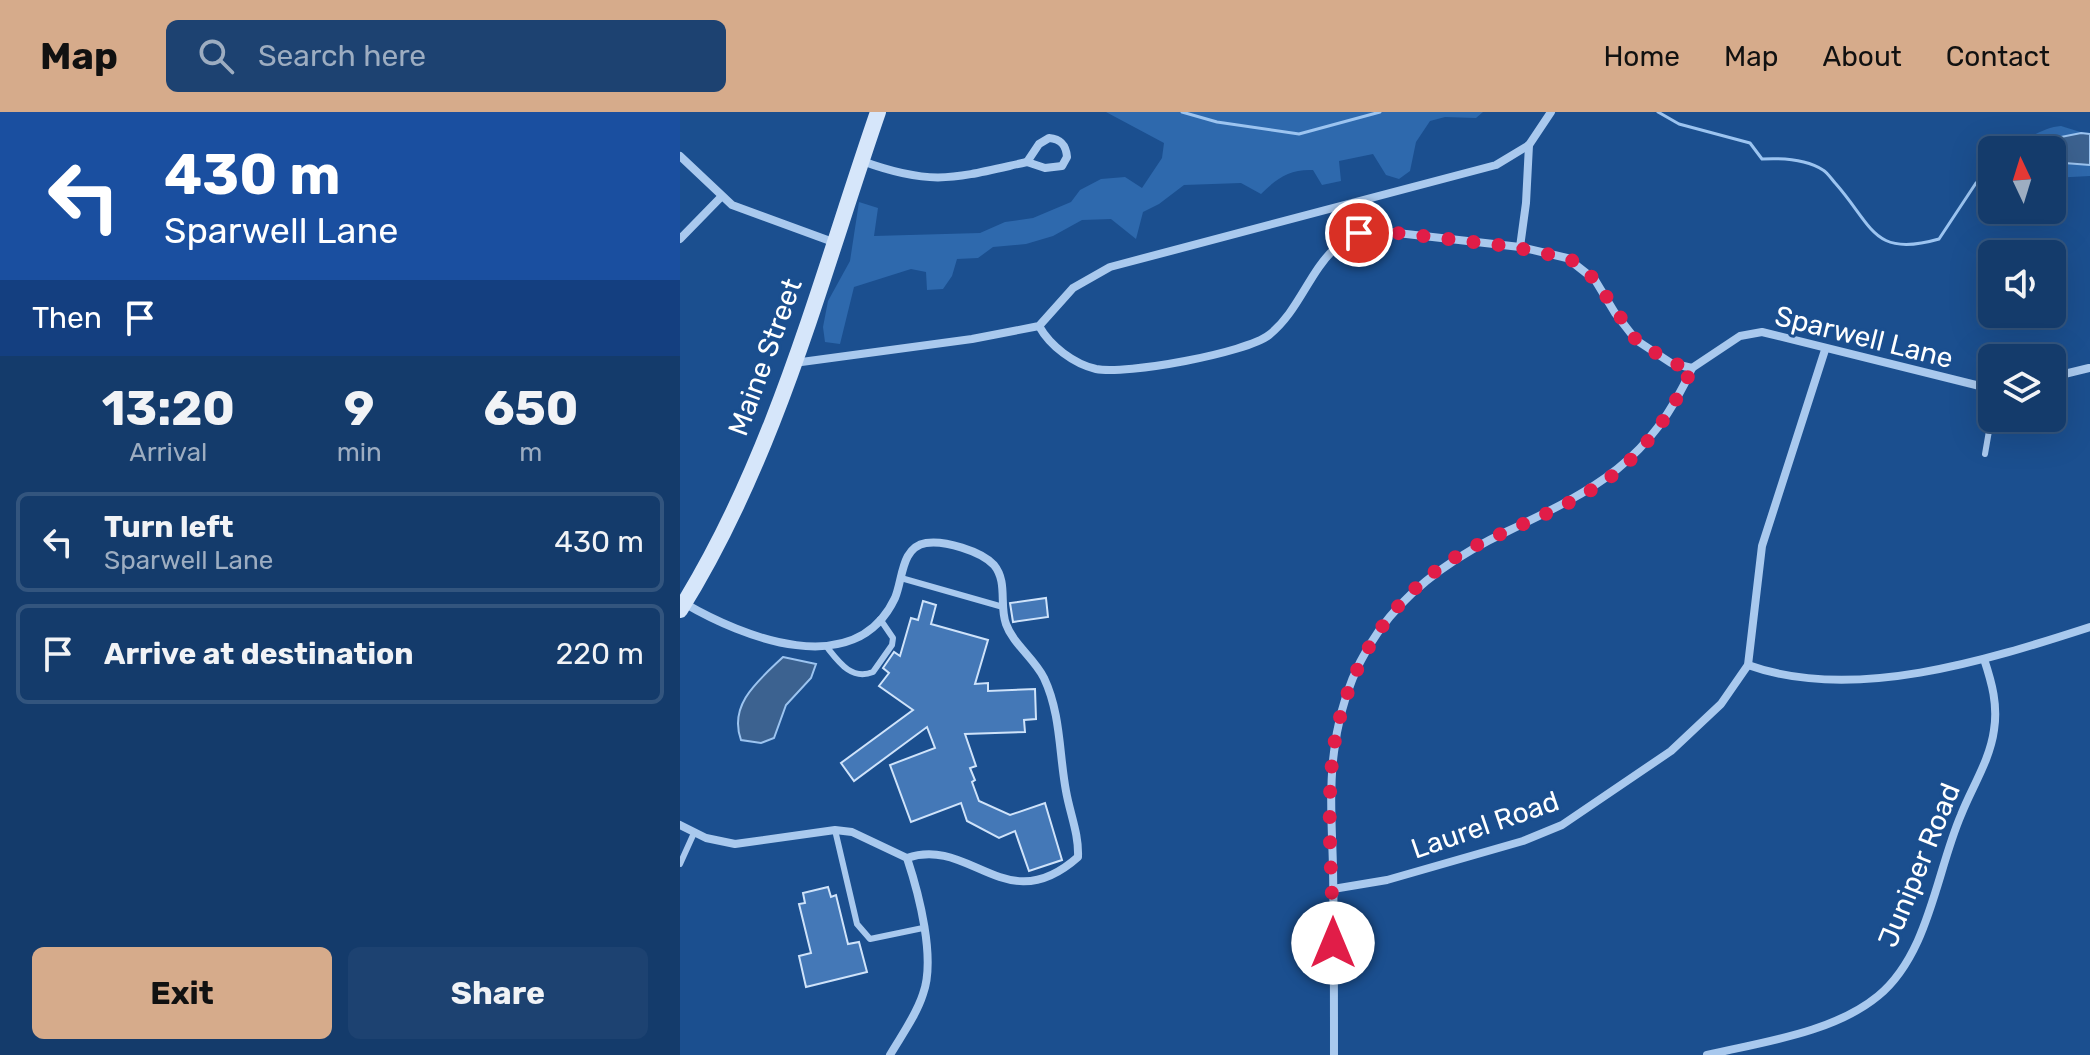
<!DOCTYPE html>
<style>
:root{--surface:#143b6b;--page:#1d4271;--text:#f1f3f6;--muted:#9dadc1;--line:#33557e;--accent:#d6ab8b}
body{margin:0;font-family:Rubik,sans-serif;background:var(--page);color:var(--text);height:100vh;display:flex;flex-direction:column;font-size:30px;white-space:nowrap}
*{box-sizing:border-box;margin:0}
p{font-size:26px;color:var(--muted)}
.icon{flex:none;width:44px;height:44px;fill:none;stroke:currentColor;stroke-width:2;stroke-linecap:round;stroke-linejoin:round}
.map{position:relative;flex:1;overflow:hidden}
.details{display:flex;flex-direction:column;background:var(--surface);width:680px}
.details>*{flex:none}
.guide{background:#1a4fa0;color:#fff;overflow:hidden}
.needle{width:52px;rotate:356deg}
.tools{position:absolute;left:1298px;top:24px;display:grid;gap:16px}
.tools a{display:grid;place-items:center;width:88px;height:88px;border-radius:12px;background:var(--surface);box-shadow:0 8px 32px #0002,0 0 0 2px var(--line);font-size:40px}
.pin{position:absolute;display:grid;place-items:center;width:68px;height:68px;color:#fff;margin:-34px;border:4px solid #fff;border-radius:50%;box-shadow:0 2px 8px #0007}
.me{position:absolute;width:88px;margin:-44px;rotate:0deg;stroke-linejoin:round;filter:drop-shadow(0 0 6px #0008)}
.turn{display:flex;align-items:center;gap:28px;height:168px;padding:0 32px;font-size:36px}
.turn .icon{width:104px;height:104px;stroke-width:2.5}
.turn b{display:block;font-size:56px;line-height:68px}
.then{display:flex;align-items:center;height:76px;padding:0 32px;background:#0003;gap:16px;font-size:30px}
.eta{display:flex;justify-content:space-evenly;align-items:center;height:136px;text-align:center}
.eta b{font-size:48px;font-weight:700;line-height:56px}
.action{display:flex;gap:16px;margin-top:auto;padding:16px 32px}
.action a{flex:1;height:92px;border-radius:12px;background:var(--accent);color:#111;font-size:32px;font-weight:700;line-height:92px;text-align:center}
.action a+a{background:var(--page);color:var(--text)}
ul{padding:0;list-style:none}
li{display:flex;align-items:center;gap:24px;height:100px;margin:0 16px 12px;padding:0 16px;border:4px solid var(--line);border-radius:12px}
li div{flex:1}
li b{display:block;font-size:30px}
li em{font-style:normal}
header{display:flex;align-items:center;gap:48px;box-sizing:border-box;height:112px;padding:0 40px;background:var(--accent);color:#111}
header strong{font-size:38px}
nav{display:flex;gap:44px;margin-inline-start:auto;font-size:28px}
.search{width:560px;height:72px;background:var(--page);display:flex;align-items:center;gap:20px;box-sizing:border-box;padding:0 28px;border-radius:12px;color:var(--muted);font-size:30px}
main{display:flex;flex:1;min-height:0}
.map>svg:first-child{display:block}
</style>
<header>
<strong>Map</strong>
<div class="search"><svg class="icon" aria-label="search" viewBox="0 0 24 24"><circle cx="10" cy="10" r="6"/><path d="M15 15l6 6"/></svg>Search here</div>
<nav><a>Home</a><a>Map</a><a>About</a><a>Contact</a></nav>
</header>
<main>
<section class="details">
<div class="guide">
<div class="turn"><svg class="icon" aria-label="left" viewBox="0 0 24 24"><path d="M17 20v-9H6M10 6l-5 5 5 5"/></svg><div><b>430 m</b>Sparwell Lane</div></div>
<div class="then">Then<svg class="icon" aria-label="arrive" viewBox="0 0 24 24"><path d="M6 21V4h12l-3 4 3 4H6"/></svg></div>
</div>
<div class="eta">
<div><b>13:20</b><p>Arrival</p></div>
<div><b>9</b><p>min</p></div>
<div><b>650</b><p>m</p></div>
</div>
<ul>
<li><svg class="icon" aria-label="left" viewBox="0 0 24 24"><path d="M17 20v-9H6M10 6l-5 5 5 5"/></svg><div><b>Turn left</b><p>Sparwell Lane</p></div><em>430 m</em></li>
<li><svg class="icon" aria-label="arrive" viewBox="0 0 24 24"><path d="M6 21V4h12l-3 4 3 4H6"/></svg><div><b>Arrive at destination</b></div><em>220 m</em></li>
</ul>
<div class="action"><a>Exit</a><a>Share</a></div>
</section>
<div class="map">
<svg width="1410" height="943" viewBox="0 0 1410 943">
<rect width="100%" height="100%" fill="#1b4f8f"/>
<g fill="#2e69ad">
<path d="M426,0H803L796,6L765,5L750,9L736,30L730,59L719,67L706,63L693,42L659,49L661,69L642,73L633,58C610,57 597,66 581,82L561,71L504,73L479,92L463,100L456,127L431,107L402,108L373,124L346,132L313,135L298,146L277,147L272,164L263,177L247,178L246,160L231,157L174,175L160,232L145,230L143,215L148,189L170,149L179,90L198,96L194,124L300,121L325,110L353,106L391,90L400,78L421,67L445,65L462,76L482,46L484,31Z"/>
<path d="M1381,14L1410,23V64L1372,66V38H1325L1326,33C1347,29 1363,15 1381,14Z"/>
</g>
<g fill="#3c6290" stroke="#9cc4f0" stroke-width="2">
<path d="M1401,21L1410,22V53L1372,50V38H1342L1346,32Z"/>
<path d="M103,545L136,552L131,566L106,593L94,626L81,631L61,628C48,592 79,568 103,545Z"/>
</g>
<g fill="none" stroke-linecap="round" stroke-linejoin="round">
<g stroke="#9cc4f0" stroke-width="3">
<path d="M502,0L537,10L619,22L700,0"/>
<path d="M978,0L999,12L1070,31L1082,47C1101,46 1126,47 1143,58C1148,61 1152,68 1156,72C1193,114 1193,146 1259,127L1296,71L1312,60"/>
</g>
</g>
<g fill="#4478b7" stroke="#cfe3fa" stroke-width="2">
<path d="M366,486L368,505L333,510L330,491Z"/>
<path d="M243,489L256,493L251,512L308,528L295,572L308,571V579L355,577L356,607L344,608L345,620L285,622L296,654L290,656L295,668L292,670L299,689L330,703L365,691L382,748L349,759L335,719L319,726L287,709L281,691L231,710L210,653L255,636L247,615L174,669L161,651L233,598L199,574L209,561L203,556L214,540L220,544L231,506L238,508Z"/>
<path d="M148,775L151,785L156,783L168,832L179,830L187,860L126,875L119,844L131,841L119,792L125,791L123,781Z"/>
</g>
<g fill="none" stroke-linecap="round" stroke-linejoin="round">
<g stroke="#a9c9ee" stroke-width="6">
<path d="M1305,342L1310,313L1311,278"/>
<path d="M221,466L323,495"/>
<path d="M146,534C158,549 171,569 193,560L212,533L213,526L200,507"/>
<path d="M155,718L177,812L190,827L243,816"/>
<path d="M0,752L14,721"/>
</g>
<g stroke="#a9c9ee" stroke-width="8">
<path d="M369,26C381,27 386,33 387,45L382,54L365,56L347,50L359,32Z"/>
<path d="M0,44L52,93L153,130"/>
<path d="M182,49C253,75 275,66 347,50"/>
<path d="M0,127L41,85"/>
<path d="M840,135L846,91L849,33"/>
<path d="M359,214C370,234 394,252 416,257C446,263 566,241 589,223C631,190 636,120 700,119L840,135L887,146L915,168L935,201L956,228L991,251L1012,256L1060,224L1082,220L1312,277"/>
<path d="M114,251L292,227L359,214L393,176L430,155L816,53L849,33L871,0"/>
<path d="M1372,265L1409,256"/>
<path d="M4,491C62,525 175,571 215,486C223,467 221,435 246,431C264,428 301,439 314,453C328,470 319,493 326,512C333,532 354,546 364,566C381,602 379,642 386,679C390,702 399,722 398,745C326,809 291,724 227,746"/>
<path d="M1068,553C1173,591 1308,548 1410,515"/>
<path d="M0,713L26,726L55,732L155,718L172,720L227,746C239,782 256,847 243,882C236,904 221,924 210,943"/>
<path d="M653,777L707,768L843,729L882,713L991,639L1041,592L1068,553L1082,434L1145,238"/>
<path d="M654,943C654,880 654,818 653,755C652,717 649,678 654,640C667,530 731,464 828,419C916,377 970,350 1012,256"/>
<path d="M1027,943C1082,930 1153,921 1198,884C1249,842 1256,761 1281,703C1292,675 1310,648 1314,618C1318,593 1312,571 1304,547"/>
</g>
<path stroke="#d6e6fa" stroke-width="16" d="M0,498C95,346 140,168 198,0"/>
</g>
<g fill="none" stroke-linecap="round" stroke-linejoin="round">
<path stroke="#e11d48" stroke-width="14" stroke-dasharray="0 25.2" d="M653,831C653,764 643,677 658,613C677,534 726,468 799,432C842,411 890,395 929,366C966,339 994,297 1012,256L991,251L956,228L915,168L897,151L887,146L828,134L700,119L679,121"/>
</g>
<g text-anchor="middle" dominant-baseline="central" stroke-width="6" stroke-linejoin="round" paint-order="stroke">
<g font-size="28" fill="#fff" stroke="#1b4f8f">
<text transform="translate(1184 225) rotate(14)">Sparwell Lane</text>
<text transform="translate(85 245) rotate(-70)">Maine Street</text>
<text transform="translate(805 713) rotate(-19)">Laurel Road</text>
<text transform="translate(1239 753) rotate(-68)">Juniper Road</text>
</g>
</g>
</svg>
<div class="tools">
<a><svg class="needle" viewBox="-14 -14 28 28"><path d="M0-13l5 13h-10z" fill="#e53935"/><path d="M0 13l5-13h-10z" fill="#9dadc1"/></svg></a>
<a><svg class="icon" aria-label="sound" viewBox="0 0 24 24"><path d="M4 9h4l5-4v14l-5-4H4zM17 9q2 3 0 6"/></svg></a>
<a><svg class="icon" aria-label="layers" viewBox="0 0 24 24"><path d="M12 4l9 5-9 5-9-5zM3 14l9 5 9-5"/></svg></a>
</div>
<div class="pin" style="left:679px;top:121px;background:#d93025"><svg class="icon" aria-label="arrive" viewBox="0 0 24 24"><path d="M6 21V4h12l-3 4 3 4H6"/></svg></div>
<svg class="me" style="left:653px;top:831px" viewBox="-20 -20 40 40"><circle r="19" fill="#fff"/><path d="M0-13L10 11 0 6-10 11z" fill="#e11d48"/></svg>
</div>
</main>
